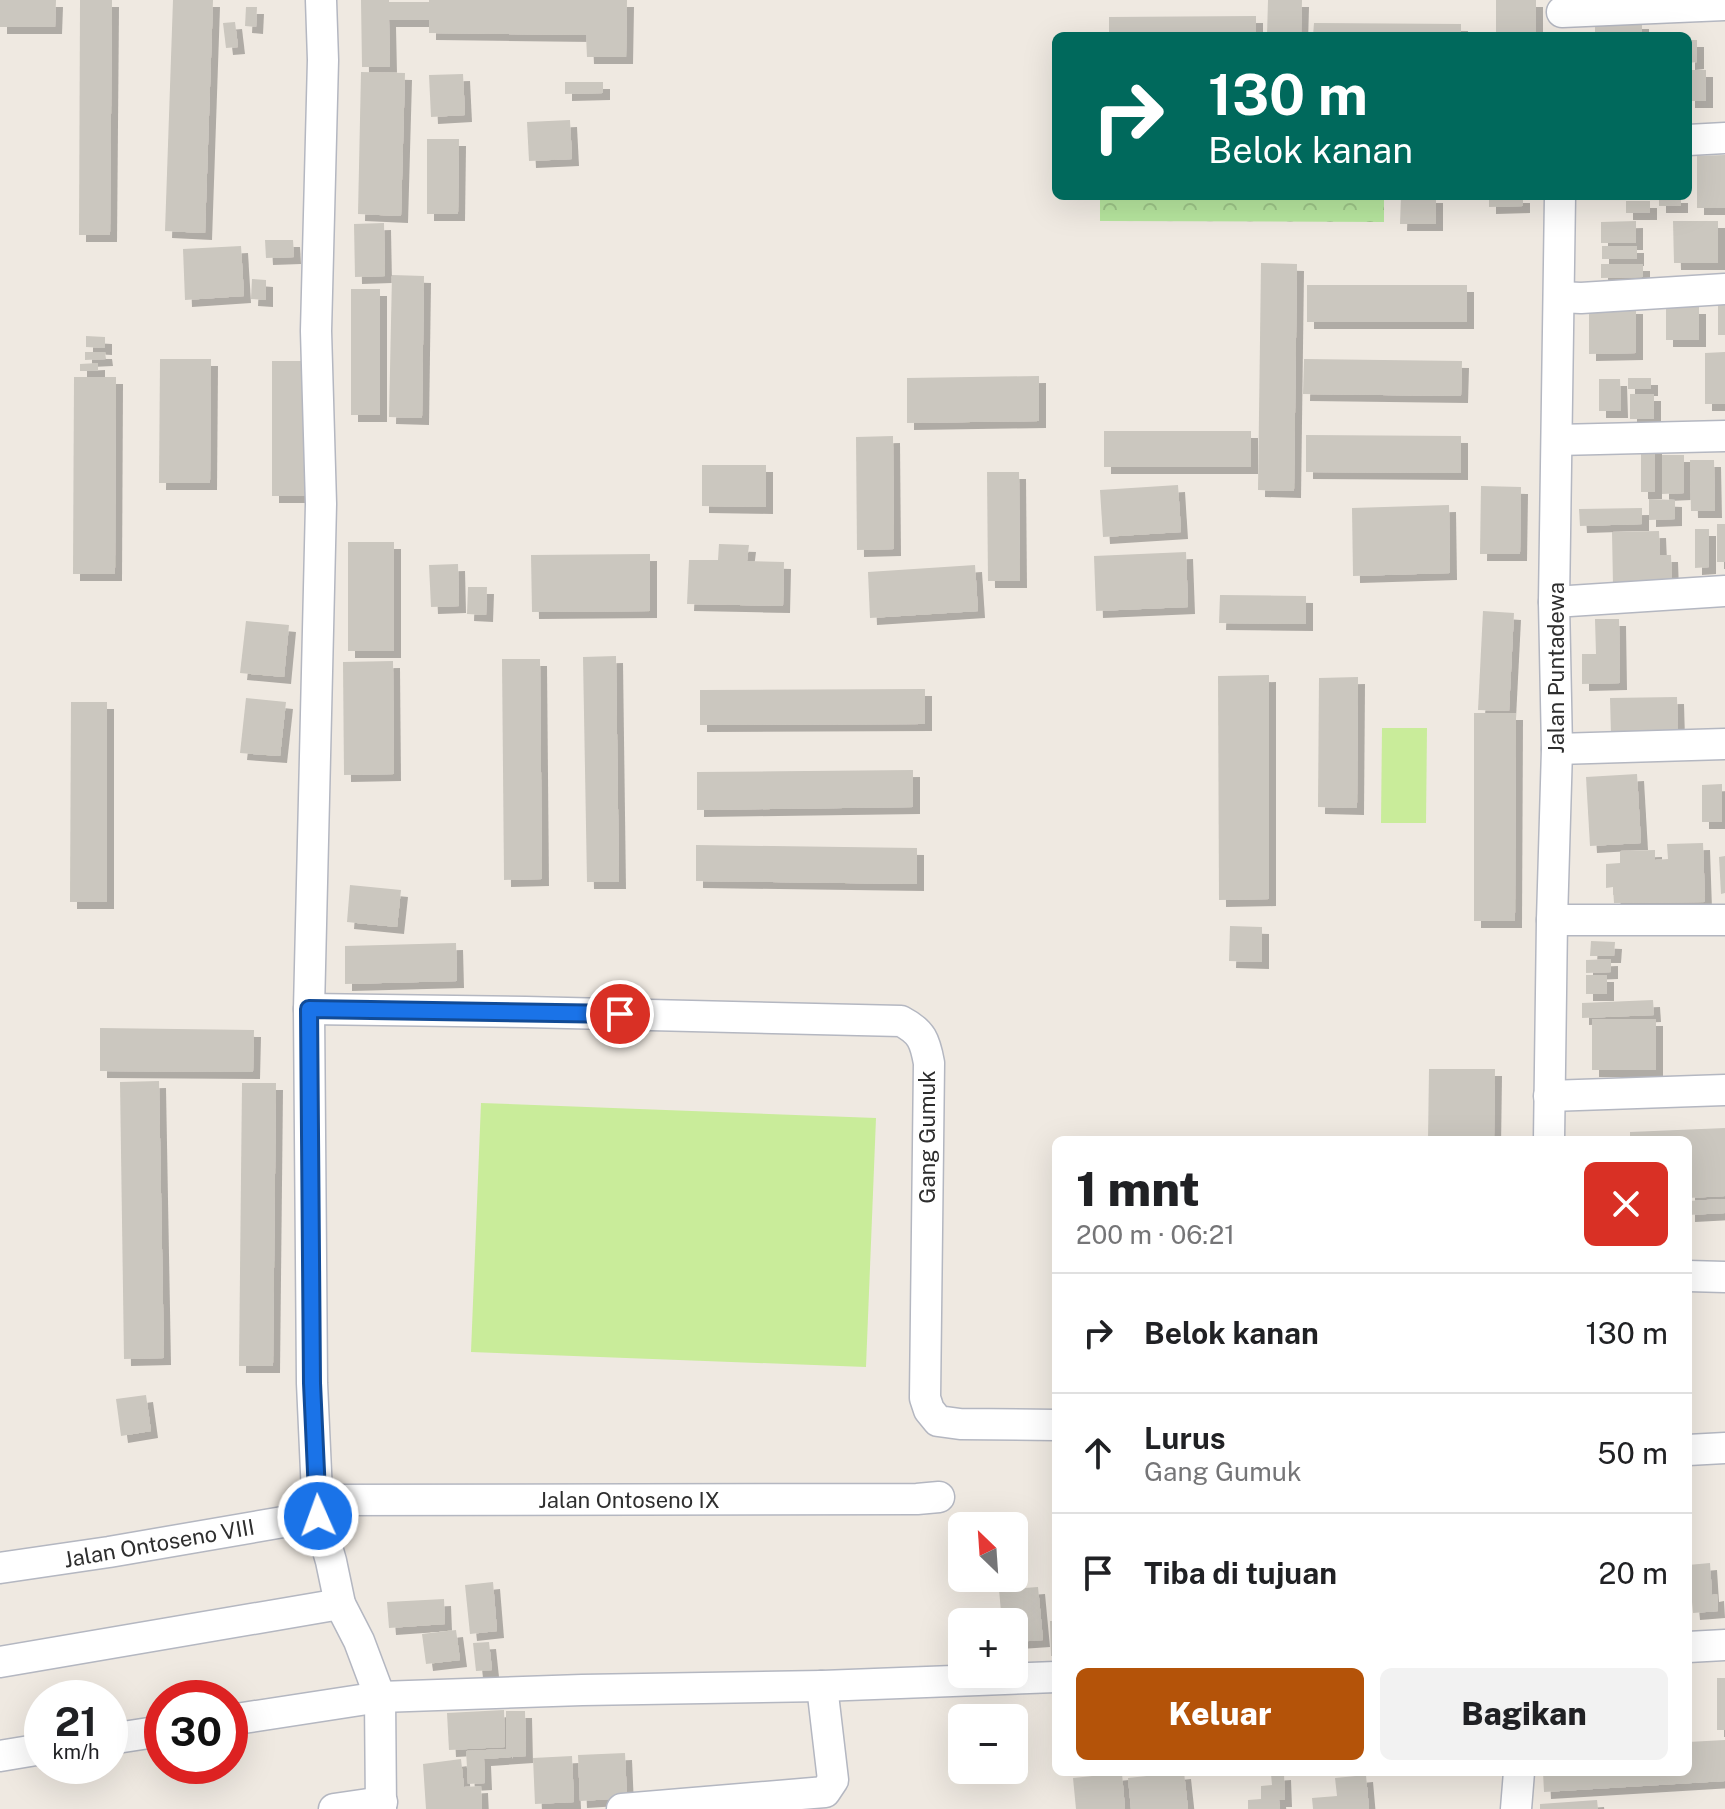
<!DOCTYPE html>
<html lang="id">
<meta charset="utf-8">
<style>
:root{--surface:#fff;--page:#f2f2f2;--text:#202124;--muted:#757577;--line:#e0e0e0;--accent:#b45309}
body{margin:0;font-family:"Public Sans",sans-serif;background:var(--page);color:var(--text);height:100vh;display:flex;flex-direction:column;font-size:30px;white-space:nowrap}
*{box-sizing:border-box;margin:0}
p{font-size:26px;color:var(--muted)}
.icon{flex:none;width:44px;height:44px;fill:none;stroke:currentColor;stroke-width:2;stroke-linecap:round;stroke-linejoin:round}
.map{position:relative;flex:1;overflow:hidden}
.panel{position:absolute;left:1052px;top:1136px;width:640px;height:640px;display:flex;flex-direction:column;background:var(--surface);border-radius:12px;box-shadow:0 8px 32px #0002}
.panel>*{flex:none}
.top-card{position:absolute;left:1052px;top:32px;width:640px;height:168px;border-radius:12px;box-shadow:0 8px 32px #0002;background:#00695c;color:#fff;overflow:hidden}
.needle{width:52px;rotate:335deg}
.controls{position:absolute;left:948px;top:1512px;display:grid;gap:16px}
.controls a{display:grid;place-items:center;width:80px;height:80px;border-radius:12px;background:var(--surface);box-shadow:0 8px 32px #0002;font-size:40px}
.speed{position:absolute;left:24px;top:1680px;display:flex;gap:16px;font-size:40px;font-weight:700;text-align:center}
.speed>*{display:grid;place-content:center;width:104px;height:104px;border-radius:50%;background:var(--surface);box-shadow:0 8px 32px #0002;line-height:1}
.speed small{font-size:20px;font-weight:400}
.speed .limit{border:12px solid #d22;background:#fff;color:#111}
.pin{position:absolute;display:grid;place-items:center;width:68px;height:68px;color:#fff;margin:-34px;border:4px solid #fff;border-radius:50%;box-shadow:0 2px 8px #0007}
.me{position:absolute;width:88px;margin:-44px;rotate:358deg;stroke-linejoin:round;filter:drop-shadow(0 0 6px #0008)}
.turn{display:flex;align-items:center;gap:28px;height:168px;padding:0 24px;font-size:36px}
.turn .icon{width:104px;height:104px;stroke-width:2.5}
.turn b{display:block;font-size:56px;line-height:68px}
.round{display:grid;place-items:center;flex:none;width:84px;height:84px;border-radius:12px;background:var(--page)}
.head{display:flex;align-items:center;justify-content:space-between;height:136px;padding:0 24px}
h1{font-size:48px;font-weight:800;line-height:60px}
.button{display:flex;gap:16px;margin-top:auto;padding:16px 24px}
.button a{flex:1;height:92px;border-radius:12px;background:var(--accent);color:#fff;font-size:32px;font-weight:800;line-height:92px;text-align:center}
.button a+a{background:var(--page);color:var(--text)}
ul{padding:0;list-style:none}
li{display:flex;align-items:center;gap:24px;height:120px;padding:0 24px;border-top:2px solid var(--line)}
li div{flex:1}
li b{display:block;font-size:30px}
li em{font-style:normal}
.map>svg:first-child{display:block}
</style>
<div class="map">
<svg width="1725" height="1809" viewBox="0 0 1725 1809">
<defs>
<pattern id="park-crowns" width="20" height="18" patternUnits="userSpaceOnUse" patternTransform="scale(2)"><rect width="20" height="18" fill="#b6e59e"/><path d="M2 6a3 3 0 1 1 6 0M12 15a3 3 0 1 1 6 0" fill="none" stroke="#9dc588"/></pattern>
<filter id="shadow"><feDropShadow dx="7" dy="7" stdDeviation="0" flood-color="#0004"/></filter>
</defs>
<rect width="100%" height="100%" fill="#efe9e1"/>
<path fill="url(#park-crowns)" d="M1100,196H1384V222L1100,221Z"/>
<g fill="#c9ec9a">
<path d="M1382,728H1427L1426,823H1381Z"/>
<path d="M481,1103L876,1118L866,1367L471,1352Z"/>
</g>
<g fill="#cbc7bf" filter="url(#shadow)">
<path d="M0,0H56L55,27H0Z"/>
<path d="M80,0H112L110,235H79Z"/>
<path d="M173,0H213L205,233L165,231Z"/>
<path d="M361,0H389V2H429V0H627L626,57H587L586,35L429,33V20H389L390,67H362Z"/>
<path d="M1268,0H1302L1301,36H1267Z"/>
<rect x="1496" y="0" width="40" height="36"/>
<path d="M246,7H257L256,27L245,26Z"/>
<path d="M1256,16V36H1109V17Z"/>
<path d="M235,22L238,47L226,48L223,23Z"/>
<rect x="1595" y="22" width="47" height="14"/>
<path d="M1314,23L1461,24V36H1313Z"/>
<path d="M1688,40H1697V62L1688,63Z"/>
<rect x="1688" y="70" width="18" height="31"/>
<path d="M361,72L405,73L401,216L358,214Z"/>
<path d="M463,74L465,115L431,117L429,75Z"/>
<path d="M565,82H603V93L565,94Z"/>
<path d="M570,120L572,159L529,161L527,122Z"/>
<path d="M427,139H459L458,214H427Z"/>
<path d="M1725,155V208H1697V156Z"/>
<path d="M1401,196H1436V224H1400Z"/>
<path d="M1489,196H1523V206L1489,207Z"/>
<rect x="1659" y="196" width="22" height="10"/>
<rect x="1626" y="201" width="24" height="12"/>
<path d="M1636,221V243H1601V222Z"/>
<path d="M1673,221H1718V263H1674Z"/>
<path d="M384,223L385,276L355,277L354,224Z"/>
<path d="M265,240H293L294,257L266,258Z"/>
<path d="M241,246L244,296L185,300L183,249Z"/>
<rect x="1602" y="246" width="35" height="13"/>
<path d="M1261,263L1297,264L1294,491L1258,490Z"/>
<path d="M1601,264H1643V277L1601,278Z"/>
<path d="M392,275L424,276L422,418L389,417Z"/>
<path d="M252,279L266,280V300L251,299Z"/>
<rect x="1307" y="285" width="160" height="37"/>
<rect x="351" y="289" width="29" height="126"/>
<rect x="1718" y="302" width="7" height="33"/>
<path d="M1589,307H1636V353L1589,354Z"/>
<rect x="1666" y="307" width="33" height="33"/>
<path d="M86,336L105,337V348L86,347Z"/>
<path d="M85,352H105L106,359L85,360Z"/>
<path d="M1725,352V404H1705V353Z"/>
<path d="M160,359H211L210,483H159Z"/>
<path d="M1304,359L1462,361L1461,396L1303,394Z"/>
<rect x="272" y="361" width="40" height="135"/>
<path d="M98,363V371H80V364Z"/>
<path d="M1039,376V421L907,423V378Z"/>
<path d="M74,377H116L115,574H73Z"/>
<rect x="1628" y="378" width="23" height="11"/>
<path d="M1599,379H1620L1621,411H1599Z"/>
<rect x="1630" y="394" width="24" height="25"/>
<rect x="1104" y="431" width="147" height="36"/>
<path d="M1306,435L1461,436V473L1306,472Z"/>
<path d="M893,436L894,549L857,550L856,437Z"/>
<rect x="1641" y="447" width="14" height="45"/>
<path d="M1662,455H1684V493L1662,494Z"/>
<path d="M1690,460H1714L1715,511H1691Z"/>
<path d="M702,465H766V507L702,506Z"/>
<path d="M987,472H1019L1020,581H988Z"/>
<path d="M1178,485L1181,532L1103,537L1100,490Z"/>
<path d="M1481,486L1521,487L1520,554H1480Z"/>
<path d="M1649,499L1675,500V519L1649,520Z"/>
<path d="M1449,505L1450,573L1353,576L1352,508Z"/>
<path d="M1642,508V524L1580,526L1579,509Z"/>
<rect x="1717" y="524" width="8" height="38"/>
<path d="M1695,529H1709V567L1695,568Z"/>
<path d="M1659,531L1660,555H1671L1672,584L1613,586L1612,532Z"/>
<rect x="348" y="542" width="46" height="109"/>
<path d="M719,544L749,545L747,561L784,562L783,606L687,604L689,560H718Z"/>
<path d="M1186,552L1188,607L1096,611L1094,556Z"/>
<path d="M650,554V611L532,612L531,555Z"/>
<path d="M458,564L459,606L431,607L429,565Z"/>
<path d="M975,565L978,611L870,618L868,572Z"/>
<path d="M468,587H487L486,615L467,614Z"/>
<path d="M1220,595L1306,596V624L1219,623Z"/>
<path d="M1483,611L1514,613L1509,711L1478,710Z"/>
<path d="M1595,619H1619L1620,683L1582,684V654H1596Z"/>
<path d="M246,621L289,625L284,677L240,673Z"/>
<path d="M616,656L619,882H587L583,657Z"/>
<path d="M502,659H540L542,879L504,880Z"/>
<path d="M393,661L394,774L344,775L343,662Z"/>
<path d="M1269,675V899L1219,900L1218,676Z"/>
<path d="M1358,677L1357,808L1318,807L1319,678Z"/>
<path d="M925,689V724L700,725V690Z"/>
<path d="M1677,697L1678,732L1611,734L1610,698Z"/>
<path d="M246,698L286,702L280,756L240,753Z"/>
<path d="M71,702H107V902H70Z"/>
<path d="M1474,713H1516L1515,921H1474Z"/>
<path d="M913,770V807L697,810V772Z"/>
<path d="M1637,774L1641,843L1590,846L1586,777Z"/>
<path d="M1722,784V822H1702V785Z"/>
<path d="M1703,843L1705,902L1614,903L1613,887L1606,888V864L1620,863V851L1655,850V860L1668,859L1667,844Z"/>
<path d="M696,845L917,848V884L696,881Z"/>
<path d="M1725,856V893L1721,894L1719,857Z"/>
<path d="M350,885L401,890L397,927L347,922Z"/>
<path d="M1230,926L1262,927V962L1229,961Z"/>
<path d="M1591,941L1615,942L1614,956H1590Z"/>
<path d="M456,943L457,981L345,984V946Z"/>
<path d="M1611,959V972L1586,973V960Z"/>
<rect x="1586" y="975" width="21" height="19"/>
<path d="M1653,1000L1654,1015L1582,1018V1003Z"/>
<rect x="1592" y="1019" width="64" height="51"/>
<path d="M100,1028L254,1030L253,1072L100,1071Z"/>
<path d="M1429,1069H1495L1494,1140H1428Z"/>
<path d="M159,1081L164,1358L124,1359L120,1082Z"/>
<path d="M242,1083H276L273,1366H239Z"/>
<path d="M1725,1128V1196L1688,1198V1140H1630V1132Z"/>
<path d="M1725,1199V1213L1688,1215V1201Z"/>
<path d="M146,1395L151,1431L121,1436L116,1399Z"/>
<path d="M1710,1563L1712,1595L1717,1594L1718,1611L1693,1613L1692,1602H1688V1565Z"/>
<path d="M493,1582L497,1631L470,1634L465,1585Z"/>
<path d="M1038,1587L1043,1640L1014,1642V1622H1002L999,1590Z"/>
<path d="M444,1599L445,1624L389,1628L387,1602Z"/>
<path d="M1050,1621H1056V1656H1051Z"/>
<path d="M456,1630L460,1660L426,1664L422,1634Z"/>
<path d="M489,1642L492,1670L476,1671L473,1643Z"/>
<rect x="1717" y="1678" width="8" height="52"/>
<path d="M504,1710L505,1747L449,1750L447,1713Z"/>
<path d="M506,1711H525L526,1756L484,1759L485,1783L468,1784L466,1751L505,1749L506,1752Z"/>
<path d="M1725,1740V1781L1544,1792L1543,1772H1688V1742Z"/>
<path d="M625,1753L627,1798L580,1801L578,1755Z"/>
<path d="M572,1756L574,1802L535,1804L533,1758Z"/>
<path d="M461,1759L464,1787L481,1786L482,1809H426L423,1764Z"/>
<path d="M1184,1772L1188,1809H1131L1128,1778Z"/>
<path d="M1122,1773L1125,1809H1076L1073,1778Z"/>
<path d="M1284,1773L1285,1800H1279L1280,1809H1248V1800L1261,1799V1786L1272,1785L1271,1774Z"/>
<path d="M1366,1775L1369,1809H1313L1312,1798L1337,1796L1335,1778Z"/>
<path d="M1597,1800L1598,1809H1540V1804Z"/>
</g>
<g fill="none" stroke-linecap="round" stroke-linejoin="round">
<g stroke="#b4b7c1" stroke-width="33">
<g id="minor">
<path d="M321,0L323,60L316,331L321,504L309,1009L312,1383L318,1516L331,1561L340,1604L359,1641L380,1697L381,1809"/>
<path d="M1562,12L1725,5"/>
<path d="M1688,140L1725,138"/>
<path d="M1559,297L1581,298L1725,289"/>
<path d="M1557,440L1725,436"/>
<path d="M1554,602L1725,591"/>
<path d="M1557,749L1725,744"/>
<path d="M1552,920H1725"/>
<path d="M309,1009L526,1012L901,1021C922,1032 925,1041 929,1063L925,1398L929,1410L938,1421L960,1424L1056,1425"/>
<path d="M1549,1096L1725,1090"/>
<path d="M1549,1140L1552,920L1557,749L1554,602L1560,196"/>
<path d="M1688,1276L1725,1277"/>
<path d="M1688,1450L1725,1448"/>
<path d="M318,1500L917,1499L939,1497"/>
<path d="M0,1568L109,1552L318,1516"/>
<path d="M1688,1647L1725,1645"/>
<path d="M0,1662L340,1604"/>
<path d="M230,1720L380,1697L582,1690L822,1686L1056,1677"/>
<path d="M110,1739L162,1731"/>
<path d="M0,1756L42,1749"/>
<path d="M334,1809L382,1802"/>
<path d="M622,1809L825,1792L833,1780L822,1686"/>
<path d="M1516,1809L1519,1772"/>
</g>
</g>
<use href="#minor" stroke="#fff" stroke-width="30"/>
</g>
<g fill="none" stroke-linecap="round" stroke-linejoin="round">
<g stroke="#114b97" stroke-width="20">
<path id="route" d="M318,1516L312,1383L309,1009L620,1014"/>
</g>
<use href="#route" stroke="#1a73e8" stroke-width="14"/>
</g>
<g text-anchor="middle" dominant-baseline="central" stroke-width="6" stroke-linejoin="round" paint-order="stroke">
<g font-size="22" fill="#2e2e2e" stroke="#fff">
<text transform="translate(1556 668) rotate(-90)">Jalan Puntadewa</text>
<text transform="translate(927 1137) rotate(-90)">Gang Gumuk</text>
<text x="629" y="1500">Jalan Ontoseno IX</text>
<text transform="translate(159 1543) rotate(-10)">Jalan Ontoseno VIII</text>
</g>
</g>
</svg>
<div class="controls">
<a><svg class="needle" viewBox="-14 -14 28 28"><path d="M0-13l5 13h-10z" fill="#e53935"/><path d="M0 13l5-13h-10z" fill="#757577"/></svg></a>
<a>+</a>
<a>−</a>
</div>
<div class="speed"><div>21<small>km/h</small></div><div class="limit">30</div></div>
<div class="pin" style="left:620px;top:1014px;background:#d93025"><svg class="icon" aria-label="arrive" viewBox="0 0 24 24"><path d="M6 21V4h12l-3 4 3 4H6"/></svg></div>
<svg class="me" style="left:318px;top:1516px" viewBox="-20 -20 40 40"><circle r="17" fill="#1a73e8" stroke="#fff" stroke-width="3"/><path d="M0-11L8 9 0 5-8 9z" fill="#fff"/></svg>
<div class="top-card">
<div class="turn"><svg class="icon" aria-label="right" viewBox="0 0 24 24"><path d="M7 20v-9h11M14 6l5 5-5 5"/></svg><div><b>130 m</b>Belok kanan</div></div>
</div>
<section class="panel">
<div class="head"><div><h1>1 mnt</h1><p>200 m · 06:21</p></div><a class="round" style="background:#d93025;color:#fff"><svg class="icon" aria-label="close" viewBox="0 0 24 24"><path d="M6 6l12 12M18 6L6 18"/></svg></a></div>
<ul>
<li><svg class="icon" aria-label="right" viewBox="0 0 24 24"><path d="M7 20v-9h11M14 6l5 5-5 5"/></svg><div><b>Belok kanan</b></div><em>130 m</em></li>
<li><svg class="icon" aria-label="ahead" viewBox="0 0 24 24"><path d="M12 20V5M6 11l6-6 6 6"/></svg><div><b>Lurus</b><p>Gang Gumuk</p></div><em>50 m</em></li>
<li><svg class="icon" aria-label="arrive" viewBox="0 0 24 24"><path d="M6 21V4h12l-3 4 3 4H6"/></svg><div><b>Tiba di tujuan</b></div><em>20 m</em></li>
</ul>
<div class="button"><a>Keluar</a><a>Bagikan</a></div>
</section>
</div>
